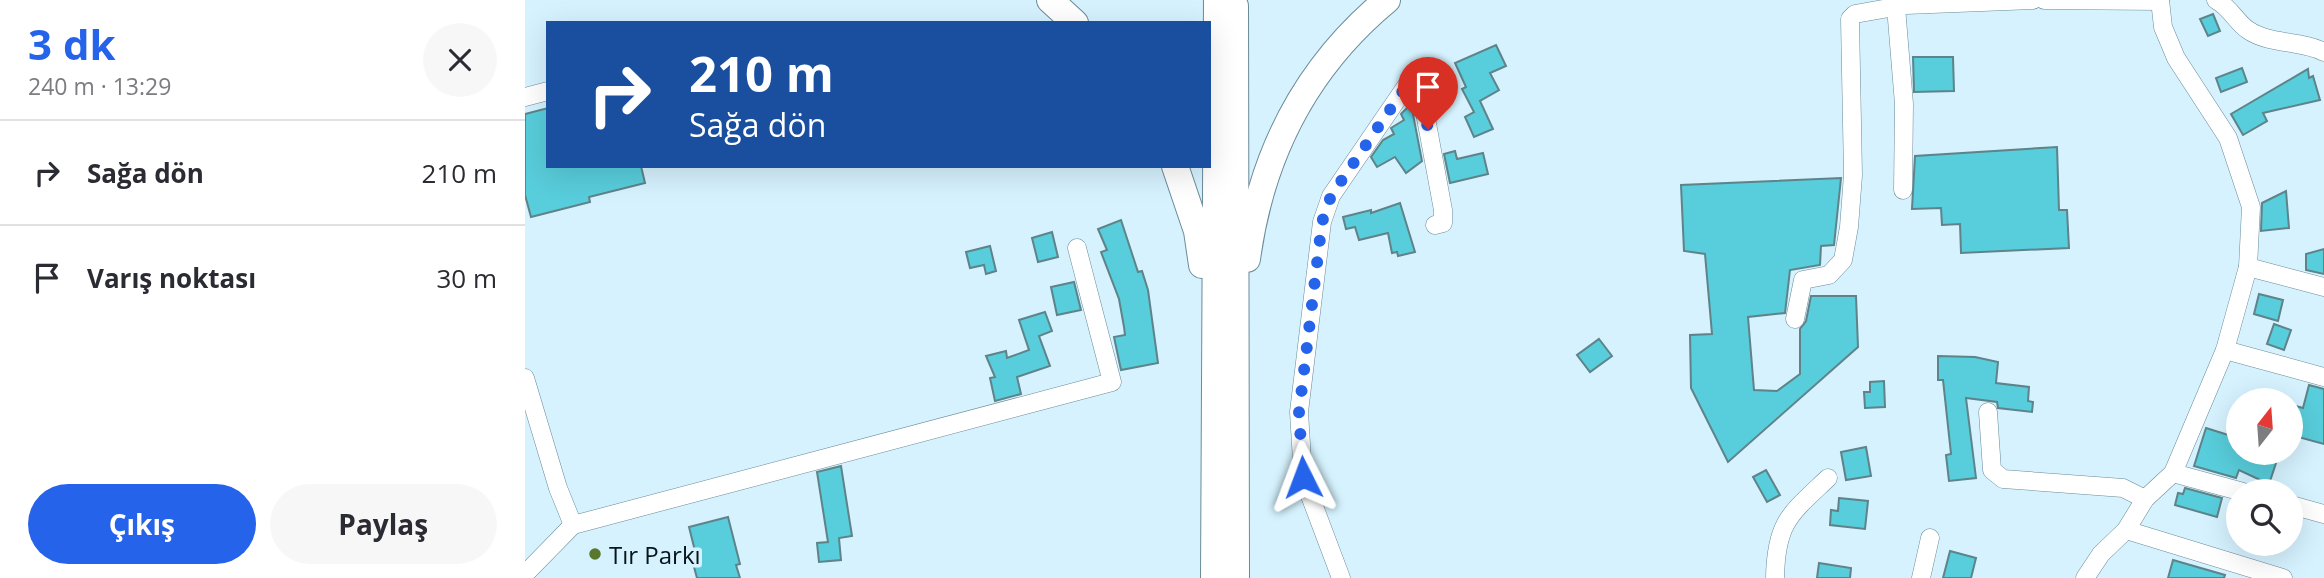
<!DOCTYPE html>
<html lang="tr">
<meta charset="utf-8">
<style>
:root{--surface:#fff;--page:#f7f7f7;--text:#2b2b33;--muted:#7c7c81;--line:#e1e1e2;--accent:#2563eb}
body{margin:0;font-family:"Open Sans",sans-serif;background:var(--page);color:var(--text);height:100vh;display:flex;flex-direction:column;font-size:26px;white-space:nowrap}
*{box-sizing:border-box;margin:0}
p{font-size:23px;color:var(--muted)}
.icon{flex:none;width:38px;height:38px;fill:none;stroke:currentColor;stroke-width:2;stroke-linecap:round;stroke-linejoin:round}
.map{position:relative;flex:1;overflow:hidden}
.sheet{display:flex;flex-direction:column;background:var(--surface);width:525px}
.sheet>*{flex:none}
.guide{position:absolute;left:21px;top:21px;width:665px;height:147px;border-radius:0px;box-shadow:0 7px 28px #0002;background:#1a4fa0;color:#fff;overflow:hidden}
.needle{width:46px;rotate:17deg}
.tools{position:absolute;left:1701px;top:388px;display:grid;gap:14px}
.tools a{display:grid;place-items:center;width:77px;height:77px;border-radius:50%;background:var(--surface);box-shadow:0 7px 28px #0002;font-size:35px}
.pin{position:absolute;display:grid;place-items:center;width:60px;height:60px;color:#fff;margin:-72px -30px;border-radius:50% 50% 50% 0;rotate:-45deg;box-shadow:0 0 7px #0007}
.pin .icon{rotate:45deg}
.me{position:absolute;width:77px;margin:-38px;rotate:357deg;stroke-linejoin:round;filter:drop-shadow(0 0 5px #0008)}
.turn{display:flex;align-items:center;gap:24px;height:147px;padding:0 28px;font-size:32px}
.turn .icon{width:91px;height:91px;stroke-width:2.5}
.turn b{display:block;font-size:49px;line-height:60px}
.round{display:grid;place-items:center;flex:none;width:74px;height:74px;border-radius:37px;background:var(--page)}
.overview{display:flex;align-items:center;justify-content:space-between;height:119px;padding:0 28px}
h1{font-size:42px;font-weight:700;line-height:52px;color:var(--accent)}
.cta{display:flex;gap:14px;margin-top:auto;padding:14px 28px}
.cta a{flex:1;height:80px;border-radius:42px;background:var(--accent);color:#fff;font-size:28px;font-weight:700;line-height:80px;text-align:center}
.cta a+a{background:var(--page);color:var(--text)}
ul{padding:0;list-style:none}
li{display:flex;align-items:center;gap:21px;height:105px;padding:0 28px;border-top:2px solid var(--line)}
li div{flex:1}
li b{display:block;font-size:26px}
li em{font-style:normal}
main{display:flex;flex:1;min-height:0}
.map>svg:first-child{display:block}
</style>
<main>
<section class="sheet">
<div class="overview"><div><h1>3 dk</h1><p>240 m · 13:29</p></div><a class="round"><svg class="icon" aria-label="close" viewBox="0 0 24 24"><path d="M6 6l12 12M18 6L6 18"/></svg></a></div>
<ul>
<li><svg class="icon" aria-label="right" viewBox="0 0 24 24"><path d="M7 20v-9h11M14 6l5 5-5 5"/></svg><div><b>Sağa dön</b></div><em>210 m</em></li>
<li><svg class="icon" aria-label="arrive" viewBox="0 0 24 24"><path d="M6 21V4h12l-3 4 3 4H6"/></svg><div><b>Varış noktası</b></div><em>30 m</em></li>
</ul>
<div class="cta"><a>Çıkış</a><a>Paylaş</a></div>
</section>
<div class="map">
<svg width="1799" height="578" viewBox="0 0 1799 578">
<rect width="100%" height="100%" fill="#d5f2fe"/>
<g fill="#58cddb" stroke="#5e8388" stroke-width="2">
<path d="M1688,14L1695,31L1683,36L1675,19Z"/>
<path d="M971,45L981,66L965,73L974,90L955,101L968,129L949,137L940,117L949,112L937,89L941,87L930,63Z"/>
<path d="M1388,57H1428L1429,91L1389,92Z"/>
<path d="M1717,68L1722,82L1696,92L1691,78Z"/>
<path d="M1783,69L1784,78L1788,76L1795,100L1738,113L1742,121L1718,135L1706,114Z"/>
<path d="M886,104L897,161L881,173L870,157L852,167L846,157L858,140L869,134L866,128L879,120L876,114Z"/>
<path d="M23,108V166H116L120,183L64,197L65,202L6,217L0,195V114Z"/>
<path d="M1532,147L1534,210H1542L1544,248L1436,253L1435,224L1417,225L1416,208L1387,209L1390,156Z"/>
<path d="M930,151L932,159L958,153L963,174L925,183L919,154Z"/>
<path d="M1316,178L1309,245L1296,246L1295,265L1265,270L1260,313L1223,317L1229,390L1252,391L1275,374V329L1281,321L1286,296H1331L1333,347L1203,462L1166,388L1165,335L1187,334L1180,254L1159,251L1156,185Z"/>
<path d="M1761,191L1764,228L1736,231L1737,203Z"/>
<path d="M875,203L890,252L873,256L872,252L867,253L863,233L834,240L830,227L821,229L818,217L846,210V213Z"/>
<path d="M596,220L613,272L617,271L623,290L633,363L596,370L589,337L600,335L599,327L594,299L576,252L582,250L573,229Z"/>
<path d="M527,232L533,257L513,262L507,238Z"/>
<path d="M465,246L471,271L461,274L459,265L445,268L441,252Z"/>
<path d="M1799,249V274L1781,270V254Z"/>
<path d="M549,282L556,310L532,315L526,287Z"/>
<path d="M1734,294L1758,300L1753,321L1729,314Z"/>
<path d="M520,312L527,331L514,336L525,366L492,377L496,394L470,401L465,378L470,377L461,356L481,351L482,358L504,350L494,320Z"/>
<path d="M1749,324L1766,330L1759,350L1742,344Z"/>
<path d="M1074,339L1087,356L1065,372L1052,355Z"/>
<path d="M1413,356L1450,357L1473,362L1471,383L1504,387L1503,401L1508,402L1507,412L1473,408L1472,402L1441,398L1451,478L1424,481L1421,455L1426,454L1418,380H1413Z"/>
<path d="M1359,381L1360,407L1340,408L1339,392H1345V382Z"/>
<path d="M1784,385L1799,389V444L1766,435L1771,406L1778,408Z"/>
<path d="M1681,428L1713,438V453H1742L1753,457L1744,484L1714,470L1711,478L1669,466Z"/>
<path d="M1341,447L1346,476L1321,480L1316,452Z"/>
<path d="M316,466L327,536L314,538L316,560L294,562L292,543L303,542L292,472Z"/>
<path d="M1241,470L1255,495L1242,502L1228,477Z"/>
<path d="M1660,488L1697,498L1692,517L1650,505L1653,493L1658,494Z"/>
<path d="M1314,498L1343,501L1340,529L1305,525L1306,510L1313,511Z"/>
<path d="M203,517L215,564L211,565L215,578H172L166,556L171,555L164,527Z"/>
<path d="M1425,551L1451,558L1446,578H1418Z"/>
<path d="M1648,560L1700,575L1699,578H1643Z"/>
<path d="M1294,563L1326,568L1325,578H1292Z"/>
</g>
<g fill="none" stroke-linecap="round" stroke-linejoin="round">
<g stroke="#6a8b99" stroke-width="19">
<g id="minor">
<path d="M1519,0L1635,1"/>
<path d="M1691,0C1705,7 1711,22 1723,30C1745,45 1776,40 1799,52"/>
<path d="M1371,7L1379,104L1378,190"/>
<path d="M0,97L23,91"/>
<path d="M1723,267L1799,287"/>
<path d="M1270,319L1278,280L1304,275L1318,260L1324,227L1328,175L1325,19L1330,14L1381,5L1508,0"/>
<path d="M1700,350L1799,377"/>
<path d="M0,378L33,488L48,525"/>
<path d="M1463,412L1467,470L1478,479L1598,488L1620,499"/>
<path d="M1648,473L1718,492"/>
<path d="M1766,505L1799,514"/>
<path d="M1601,530L1758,578"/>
<path d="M0,574L48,525L587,382L552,248"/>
<path d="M816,578L778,477L774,412L797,222L806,196L886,79L898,102L918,210V223L910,225"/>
<path d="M1250,578C1251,522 1265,514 1303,478"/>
<path d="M1396,578L1405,538"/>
<path d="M1560,578L1576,554L1601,530L1620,499L1648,473L1700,350L1723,267L1726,207L1703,138L1651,58L1638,27L1635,0"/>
</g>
</g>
<g stroke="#6a8b99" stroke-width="28">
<g id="highway">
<path d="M525,0L550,23"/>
<path d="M710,6L711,578"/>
<path d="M650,166L672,231L677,265"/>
<path d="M722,259C736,155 781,67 862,0"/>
<path d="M689,578L692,0"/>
</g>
</g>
<use href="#minor" stroke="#fff" stroke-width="18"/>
<use href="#highway" stroke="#fff" stroke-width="26"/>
</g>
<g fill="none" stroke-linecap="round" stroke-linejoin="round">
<path stroke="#2563eb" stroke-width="12" stroke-dasharray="0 21.6" d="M778,477L774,412L797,222L806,196L886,79L898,102L903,129"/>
</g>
<circle fill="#59782e" stroke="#d5f2fe" stroke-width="2.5" cx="70" cy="554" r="7"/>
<g text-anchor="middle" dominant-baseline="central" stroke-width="7" stroke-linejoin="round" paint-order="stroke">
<g font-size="24" fill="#071419" stroke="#d5f2fe" text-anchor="start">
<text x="84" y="554">Tır Parkı</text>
</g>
</g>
</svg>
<div class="tools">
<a><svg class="needle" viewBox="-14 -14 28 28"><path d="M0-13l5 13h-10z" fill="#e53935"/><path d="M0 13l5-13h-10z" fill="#7c7c81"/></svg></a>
<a><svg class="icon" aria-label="search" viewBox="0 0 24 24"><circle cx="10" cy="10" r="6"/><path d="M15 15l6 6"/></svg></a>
</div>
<div class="pin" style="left:903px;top:129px;background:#d93025"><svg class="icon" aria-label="arrive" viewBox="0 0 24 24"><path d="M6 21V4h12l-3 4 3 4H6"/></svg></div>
<svg class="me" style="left:778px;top:477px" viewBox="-20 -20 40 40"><path d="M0-17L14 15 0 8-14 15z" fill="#2563eb" stroke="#fff" stroke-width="4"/></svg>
<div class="guide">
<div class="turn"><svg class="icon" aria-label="right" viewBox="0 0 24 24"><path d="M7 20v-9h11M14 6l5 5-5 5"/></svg><div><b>210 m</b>Sağa dön</div></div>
</div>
</div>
</main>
